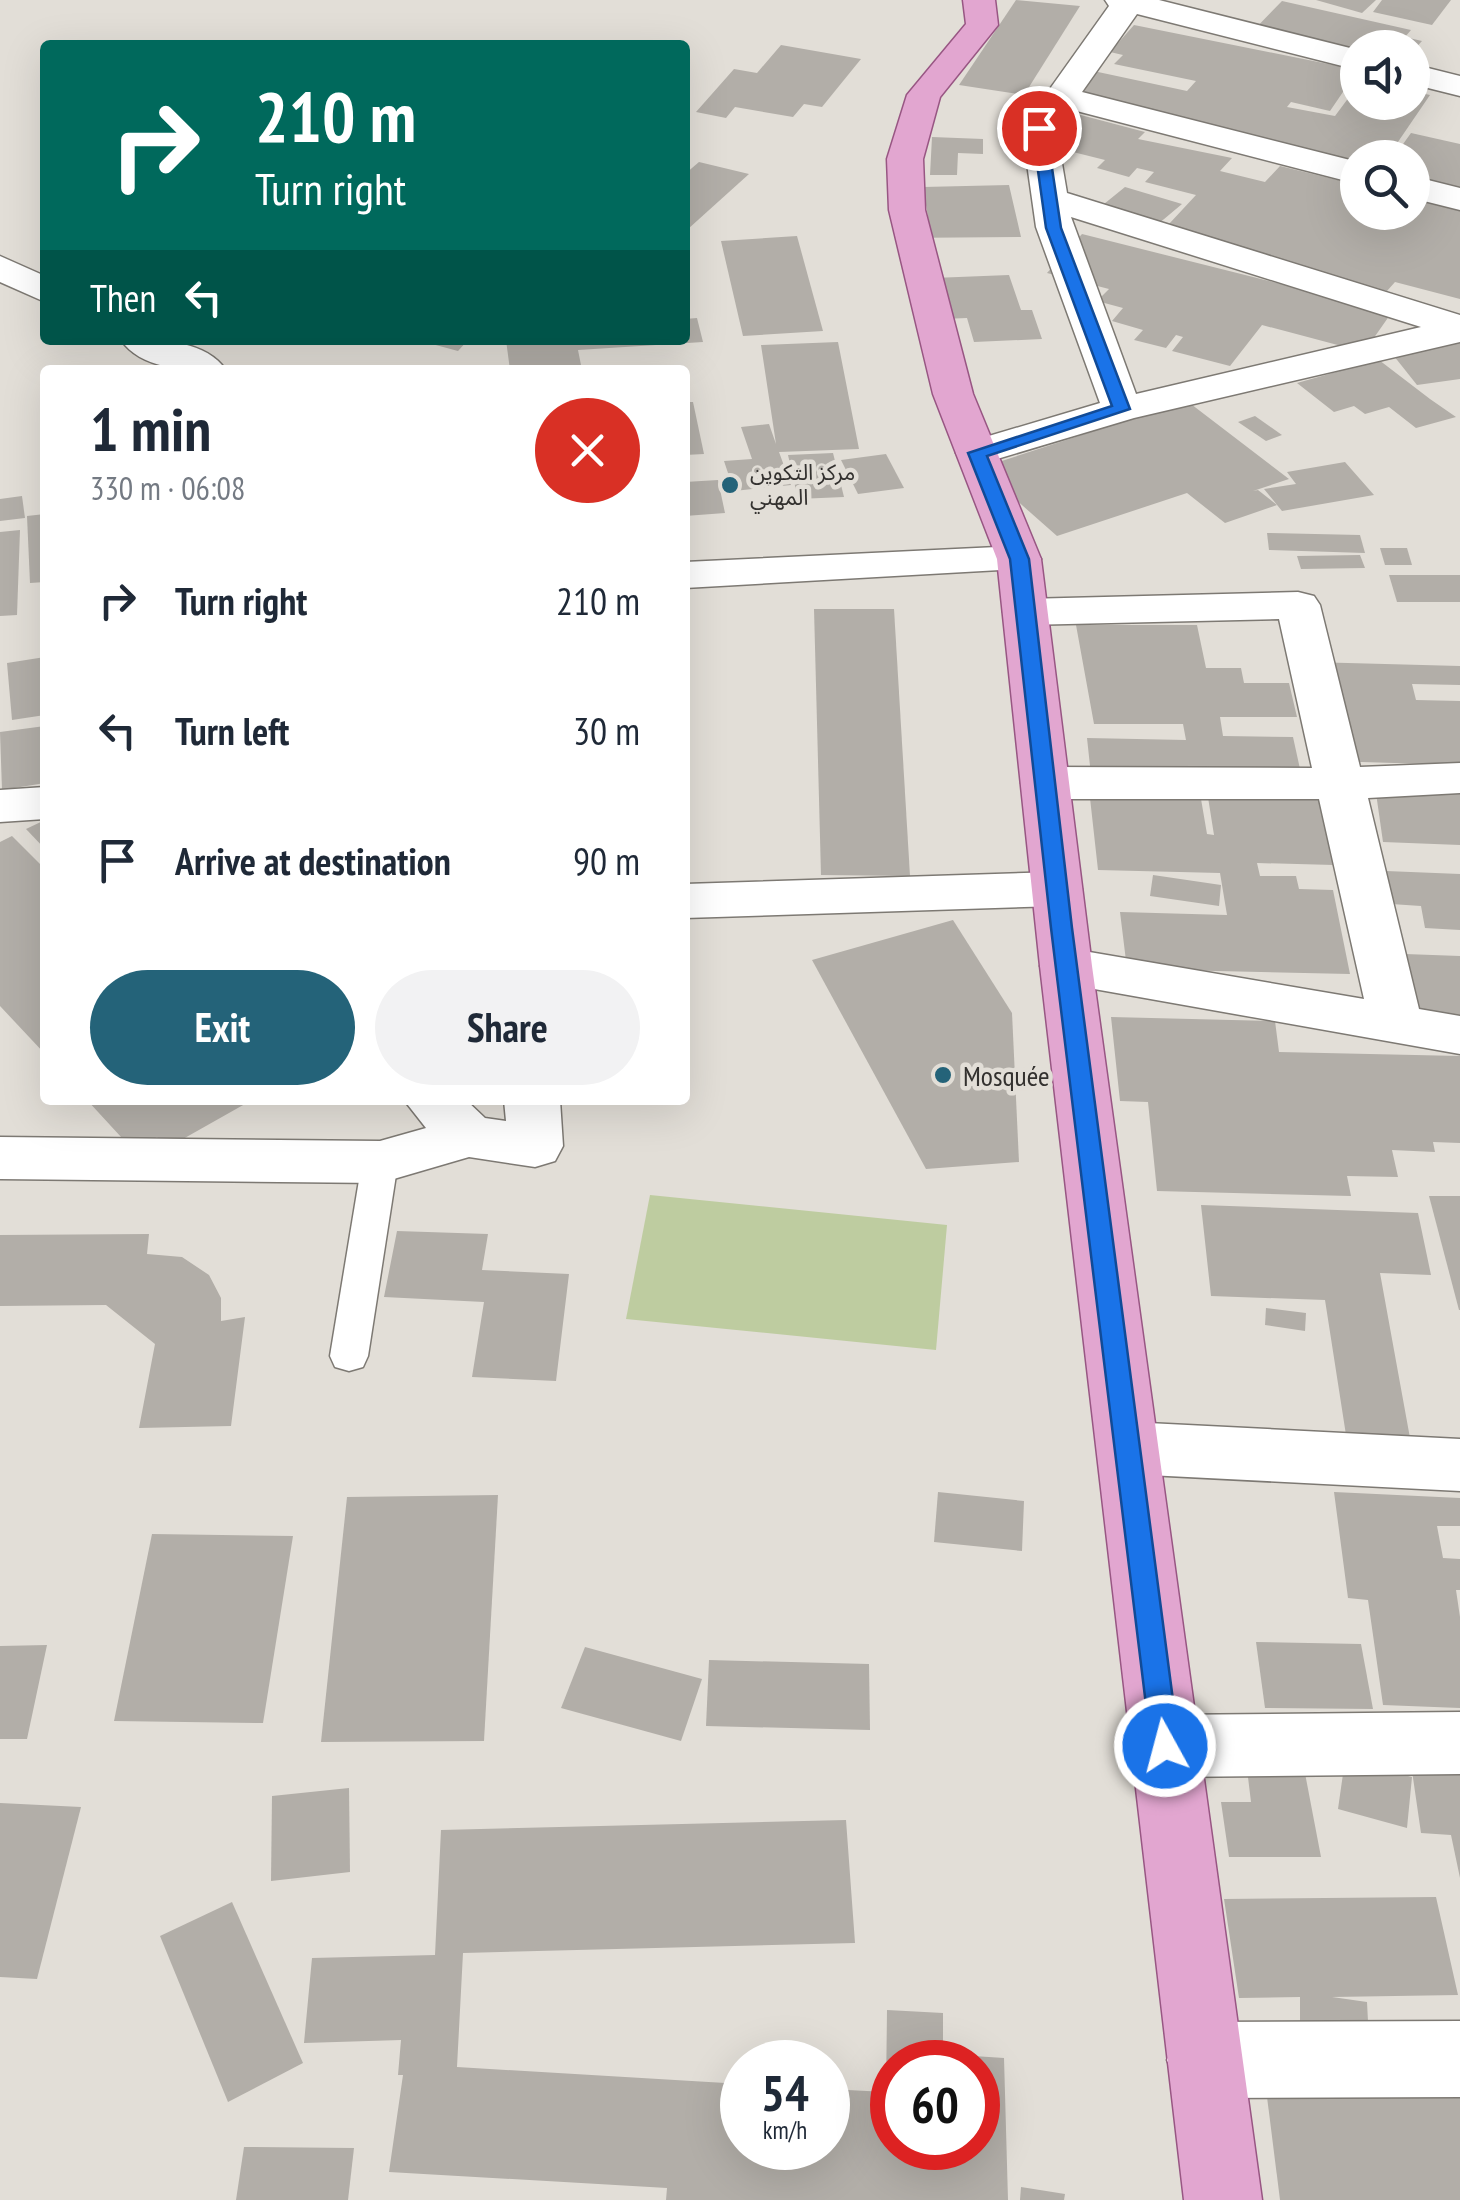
<!DOCTYPE html>
<meta charset="utf-8">
<style>
:root{--surface:#fff;--page:#f2f2f3;--text:#1f2937;--muted:#747a83;--accent:#246379}
body{margin:0;font-family:"PT Sans Narrow","Noto Sans Arabic",sans-serif;background:var(--page);color:var(--text);height:100vh;display:flex;flex-direction:column;font-size:38px;white-space:nowrap}
*{box-sizing:border-box;margin:0}
p{font-size:32px;color:var(--muted)}
.icon{flex:none;width:55px;height:55px;fill:none;stroke:currentColor;stroke-width:2;stroke-linecap:round;stroke-linejoin:round}
.map{position:relative;flex:1;overflow:hidden}
.sheet{position:absolute;left:40px;top:365px;width:650px;height:740px;display:flex;flex-direction:column;background:var(--surface);border-radius:10px;box-shadow:0 10px 40px #0002}
.sheet>*{flex:none}
.banner{position:absolute;left:40px;top:40px;width:650px;height:305px;border-radius:10px;box-shadow:0 10px 40px #0002;background:#00695c;color:#fff;overflow:hidden}
.controls{position:absolute;left:1340px;top:30px;display:grid;gap:20px}
.controls a{display:grid;place-items:center;width:90px;height:90px;border-radius:50%;background:var(--surface);box-shadow:0 10px 40px #0002;font-size:50px}
.speed{position:absolute;left:720px;top:2040px;display:flex;gap:20px;font-size:50px;font-weight:700;text-align:center}
.speed>*{display:grid;place-content:center;width:130px;height:130px;border-radius:50%;background:var(--surface);box-shadow:0 10px 40px #0002;line-height:1}
.speed small{font-size:25px;font-weight:400}
.speed .limit{border:15px solid #d22;background:#fff;color:#111}
.pin{position:absolute;display:grid;place-items:center;width:85px;height:85px;color:#fff;margin:-42px;border:5px solid #fff;border-radius:50%;box-shadow:0 2px 10px #0007}
.me{position:absolute;width:110px;margin:-55px;rotate:353deg;stroke-linejoin:round;filter:drop-shadow(0 0 8px #0008)}
.turn{display:flex;align-items:center;gap:35px;height:210px;padding:0 50px;font-size:45px}
.turn .icon{width:130px;height:130px;stroke-width:2.5}
.turn b{display:block;font-size:70px;line-height:85px}
.then{display:flex;align-items:center;height:95px;padding:0 50px;background:#0003;gap:20px;font-size:38px}
.round{display:grid;place-items:center;flex:none;width:105px;height:105px;border-radius:52px;background:var(--page)}
.summary{display:flex;align-items:center;justify-content:space-between;height:170px;padding:0 50px}
h1{font-size:60px;font-weight:600;line-height:75px}
.cta{display:flex;gap:20px;margin-top:auto;padding:20px 50px}
.cta a{flex:1;height:115px;border-radius:60px;background:var(--accent);color:#fff;font-size:40px;font-weight:600;line-height:115px;text-align:center}
.cta a+a{background:var(--page);color:var(--text)}
ul{padding:0;list-style:none}
li{display:flex;align-items:center;gap:30px;height:130px;padding:0 50px}
li div{flex:1}
li b{display:block;font-size:38px}
li em{font-style:normal}
.map>svg:first-child{display:block}
</style>
<div class="map">
<svg width="1460" height="2200" viewBox="0 0 1460 2200">
<rect width="100%" height="100%" fill="#e2ded7"/>
<path fill="#becca0" d="M650,1195L947,1225L936,1350L626,1319Z"/>
<g fill="#b2aea8" fill-rule="evenodd">
<path d="M1016,0L1080,6L1024,95L959,85Z"/>
<path d="M1316,0H1376L1362,13Z"/>
<path d="M1382,0H1451L1432,25L1373,12Z"/>
<path d="M1282,1L1411,30L1405,37L1422,41L1412,52V48H1358V59L1249,35Z"/>
<path d="M1134,25L1358,70L1330,111L1291,102L1287,107L1335,116L1358,85V102H1412V91L1430,95L1387,158H1358V161L1057,98L1084,69L1187,91L1196,81L1114,64L1123,55L1110,52Z"/>
<path d="M781,45L861,59L822,107L804,104L793,117L735,107L726,118L696,112L734,69L757,73Z"/>
<path d="M1058,109L1145,132L1138,139L1232,158L1220,171L1265,182L1280,166L1358,185V212H1412V199L1460,211V299L1395,282L1387,291L1184,237L1190,230L1169,224L1196,195L1145,182L1154,172L1137,168L1129,177L1097,168L1105,160L1025,140Z"/>
<path d="M1411,133L1460,144V190L1412,180V158H1393Z"/>
<path d="M932,137L983,139V154L958,153L957,175H930Z"/>
<path d="M699,162L749,174L688,229L685,228V174Z"/>
<path d="M1009,185L1021,237L897,238L895,224L929,223L923,187Z"/>
<path d="M1125,187L1182,204L1145,235L1088,217Z"/>
<path d="M1082,234L1392,312L1364,352L1262,325L1230,366L1172,351L1183,337L1176,335L1166,348L1134,340L1143,330L1112,321L1123,308L1097,301L1109,289L1047,273Z"/>
<path d="M797,236L823,331L743,336L721,241Z"/>
<path d="M1009,275L1021,310H1032L1042,339L974,342L967,318L920,320L908,279Z"/>
<path d="M697,318L703,342L578,350L582,370H510L506,340H685V319Z"/>
<path d="M1460,337V379L1417,385L1386,346Z"/>
<path d="M417,340H468L458,351Z"/>
<path d="M838,342L859,449L779,452L791,485L734,491L724,461L752,459L741,427L769,424L776,444L761,345Z"/>
<path d="M1379,360L1430,399L1456,417L1416,428L1389,407L1365,414L1354,406L1334,412L1297,383Z"/>
<path d="M1187,401L1289,479L1253,491L1258,490L1277,505L1225,523L1187,493L1057,536L980,468Z"/>
<path d="M685,402H693L704,454L685,455Z"/>
<path d="M1255,416L1282,435L1266,441L1238,422Z"/>
<path d="M833,453L844,497L798,499L788,455Z"/>
<path d="M886,454L904,488L858,494L841,460Z"/>
<path d="M1345,462L1374,495L1282,511L1264,489L1296,484L1287,472Z"/>
<path d="M718,480L725,513L685,516V482Z"/>
<path d="M22,496L25,518L0,521V499Z"/>
<path d="M45,514V582L30,583L27,516Z"/>
<path d="M20,530L17,615L0,616V532Z"/>
<path d="M1267,533L1360,535L1365,553L1269,550Z"/>
<path d="M1380,548H1407L1412,565H1385Z"/>
<path d="M1360,555L1365,568L1301,569L1297,556Z"/>
<path d="M1389,575H1460V602H1397Z"/>
<path d="M814,609H894L910,876L821,875Z"/>
<path d="M1076,625H1197L1206,668H1241L1244,683H1289L1297,717H1220L1223,736L1293,737L1302,778L1091,775L1087,738L1186,740L1183,724H1094Z"/>
<path d="M45,657V715L12,720L7,663Z"/>
<path d="M1310,662L1460,666V685L1412,684L1416,700L1460,701V765L1329,761Z"/>
<path d="M45,726V783L2,790L0,732Z"/>
<path d="M1375,786L1460,791V845L1383,842Z"/>
<path d="M1207,791L1320,794L1334,865L1257,863L1260,876H1296L1299,889L1333,890L1350,974L1127,969L1120,912L1227,915L1220,873L1098,870L1090,798L1201,799L1207,834L1214,835Z"/>
<path d="M45,820V849L26,829Z"/>
<path d="M12,836L45,869V1054L0,1006V842Z"/>
<path d="M1386,871L1460,874V930L1425,928L1421,906L1391,904Z"/>
<path d="M1153,875L1221,885L1219,906L1150,896Z"/>
<path d="M953,920L1012,1013L1019,1162L926,1169L812,960Z"/>
<path d="M1405,954L1460,956V1031L1420,1029Z"/>
<path d="M1111,1017L1275,1021L1279,1052L1460,1056V1143L1433,1142L1435,1152L1392,1150L1398,1177L1347,1176L1351,1196L1157,1191L1148,1102L1120,1101Z"/>
<path d="M87,1100H252L167,1148L157,1137L133,1150Z"/>
<path d="M1429,1196H1460V1310H1459Z"/>
<path d="M1201,1205L1418,1213L1431,1275L1380,1273L1410,1438L1346,1435L1325,1300L1211,1296Z"/>
<path d="M397,1231L488,1234L482,1270L569,1274L556,1381L472,1377L484,1302L384,1297Z"/>
<path d="M149,1234L147,1254L182,1257L209,1275L221,1298V1321L245,1317L231,1426L139,1428L155,1344L106,1305L0,1306V1235Z"/>
<path d="M1266,1308L1306,1313L1305,1331L1265,1325Z"/>
<path d="M938,1492L1024,1501L1022,1551L934,1542Z"/>
<path d="M1334,1492L1460,1498V1526H1437L1443,1558L1460,1559V1590H1456L1460,1617V1708L1383,1705L1368,1600L1348,1598Z"/>
<path d="M498,1495L484,1741L321,1742L347,1497Z"/>
<path d="M152,1534L293,1536L263,1723L114,1721Z"/>
<path d="M1256,1642L1361,1644L1373,1709L1265,1708Z"/>
<path d="M47,1645L27,1739H0V1646Z"/>
<path d="M585,1647L702,1679L681,1741L561,1708Z"/>
<path d="M709,1660L869,1664L870,1730L706,1726Z"/>
<path d="M1345,1760L1412,1777L1407,1828L1338,1809Z"/>
<path d="M1411,1764L1460,1767V1878L1451,1835L1421,1833Z"/>
<path d="M1304,1768L1321,1857H1229L1221,1802H1251L1247,1769Z"/>
<path d="M349,1788L350,1872L271,1881L272,1796Z"/>
<path d="M0,1803L81,1807L37,1979L0,1977Z"/>
<path d="M846,1820L855,1943L463,1953L457,2067L742,2084V2148H828V2089L886,2092L887,2010L943,2013V2054L1004,2058L1008,2200H666L667,2188L389,2172L403,2075H398L401,2040L304,2043L312,1958L435,1955L441,1830ZM892,2062H978V2148H892Z"/>
<path d="M1436,1897L1458,1995L1332,1997L1367,2002L1369,2041L1300,2031V1997L1239,1998L1224,1899Z"/>
<path d="M232,1902L303,2063L228,2102L160,1936Z"/>
<path d="M1265,2081L1460,2086V2200H1280Z"/>
<path d="M244,2147L354,2148L348,2200H236Z"/>
<path d="M1021,2187L1065,2194L1064,2200H1020Z"/>
</g>
<g fill="none" stroke-linecap="round" stroke-linejoin="round">
<g stroke="#7d7973" stroke-width="3">
<path id="service" d="M380,1149L393,1153L398,1162L368,1356L363,1367L349,1371L335,1367L330,1356L362,1162L367,1153Z"/>
</g>
<g stroke="#7d7973" stroke-width="3">
<g id="minor">
<path d="M1105,0H1159L1358,50V70L1137,14L1082,92L1358,162V184L1069,109L1056,128L1067,193L1460,315V342L1134,418L977,465L962,462L956,453L962,444L1100,403L1036,227L1022,128L1109,6ZM1071,217L1421,327L1136,394Z"/>
<path d="M1412,64L1460,76V96L1412,84Z"/>
<path d="M1412,176L1460,188V210L1412,198Z"/>
<path d="M0,256L45,276V302L0,282Z"/>
<path d="M121,340C155,340 204,338 226,370C192,370 143,372 121,340Z"/>
<path d="M1019,546L1034,550L1041,559L1034,568L685,588V562Z"/>
<path d="M1298,592L1314,596L1320,605L1360,767L1460,763V793L1368,798L1419,1009L1460,1016V1054L1066,984L1048,979L1040,966L1048,953L1066,948L1364,999L1319,799H1045L1028,794L1021,783L1028,772L1045,767L1312,768L1279,619L1025,625L1009,621L1003,612L1009,603L1025,599Z"/>
<path d="M45,787V819L0,822V790Z"/>
<path d="M1057,872L1075,877L1082,889L1075,901L1057,906L685,918V884Z"/>
<path d="M404,1100H466L485,1118L506,1121L504,1100H560L563,1146L555,1161L535,1167L469,1157L380,1183L0,1179V1137L380,1141L426,1128Z"/>
<path d="M1128,1422L1460,1439V1491L1128,1474L1106,1466L1097,1448L1106,1430Z"/>
<path d="M1460,1712V1774L1165,1777L1141,1768L1131,1746L1141,1724L1165,1715Z"/>
<path d="M1460,2021V2097L1205,2098L1178,2087L1167,2060L1178,2033L1205,2022Z"/>
</g>
</g>
<g stroke="#985683" stroke-width="3">
<path id="primary" d="M963,0H995L998,25L940,97L923,159L925,210L973,394L1041,559L1092,966L1262,2200H1184L1040,966L997,559L933,394L889,210L887,159L907,95L966,24Z"/>
</g>
<use href="#service" fill="#fff" fill-rule="evenodd"/>
<use href="#minor" fill="#fff" fill-rule="evenodd"/>
<use href="#primary" fill="#e2a6d0" fill-rule="evenodd"/>
</g>
<path fill="#1a73e8" stroke="#114b97" stroke-width="2.5" d="M1039,124L1046,128L1061,228L1130,409L987,456L1029,559L1072,928L1179,1746L1175,1756L1165,1759L1155,1756L1151,1746L1051,928L1010,559L968,453L1112,406L1046,228L1032,128Z"/>
<g fill="#246379" stroke="#e2ded7" stroke-width="4">
<circle cx="730" cy="485" r="10"/>
<circle cx="943" cy="1075" r="10"/>
</g>
<g text-anchor="middle" dominant-baseline="central" stroke-width="9" stroke-linejoin="round" paint-order="stroke">
<g font-size="22" fill="#33312f" stroke="#e2ded7" text-anchor="start">
<text x="750" y="472">مركز التكوين<tspan x="750" dy="25">المهني</tspan></text>
</g>
<g font-size="28" fill="#33312f" stroke="#e2ded7" text-anchor="start">
<text x="963" y="1075">Mosquée</text>
</g>
</g>
</svg>
<div class="controls">
<a><svg class="icon" aria-label="sound" viewBox="0 0 24 24"><path d="M4 9h4l5-4v14l-5-4H4zM17 9q2 3 0 6"/></svg></a>
<a><svg class="icon" aria-label="search" viewBox="0 0 24 24"><circle cx="10" cy="10" r="6"/><path d="M15 15l6 6"/></svg></a>
</div>
<div class="speed"><div>54<small>km/h</small></div><div class="limit">60</div></div>
<div class="pin" style="left:1039px;top:128px;background:#d93025"><svg class="icon" aria-label="arrive" viewBox="0 0 24 24"><path d="M6 21V4h12l-3 4 3 4H6"/></svg></div>
<svg class="me" style="left:1165px;top:1746px" viewBox="-20 -20 40 40"><circle r="17" fill="#1a73e8" stroke="#fff" stroke-width="3"/><path d="M0-11L8 9 0 5-8 9z" fill="#fff"/></svg>
<div class="banner">
<div class="turn"><svg class="icon" aria-label="right" viewBox="0 0 24 24"><path d="M7 20v-9h11M14 6l5 5-5 5"/></svg><div><b>210 m</b>Turn right</div></div>
<div class="then">Then<svg class="icon" aria-label="left" viewBox="0 0 24 24"><path d="M17 20v-9H6M10 6l-5 5 5 5"/></svg></div>
</div>
<section class="sheet">
<div class="summary"><div><h1>1 min</h1><p>330 m · 06:08</p></div><a class="round" style="background:#d93025;color:#fff"><svg class="icon" aria-label="close" viewBox="0 0 24 24"><path d="M6 6l12 12M18 6L6 18"/></svg></a></div>
<ul>
<li><svg class="icon" aria-label="right" viewBox="0 0 24 24"><path d="M7 20v-9h11M14 6l5 5-5 5"/></svg><div><b>Turn right</b></div><em>210 m</em></li>
<li><svg class="icon" aria-label="left" viewBox="0 0 24 24"><path d="M17 20v-9H6M10 6l-5 5 5 5"/></svg><div><b>Turn left</b></div><em>30 m</em></li>
<li><svg class="icon" aria-label="arrive" viewBox="0 0 24 24"><path d="M6 21V4h12l-3 4 3 4H6"/></svg><div><b>Arrive at destination</b></div><em>90 m</em></li>
</ul>
<div class="cta"><a>Exit</a><a>Share</a></div>
</section>
</div>
